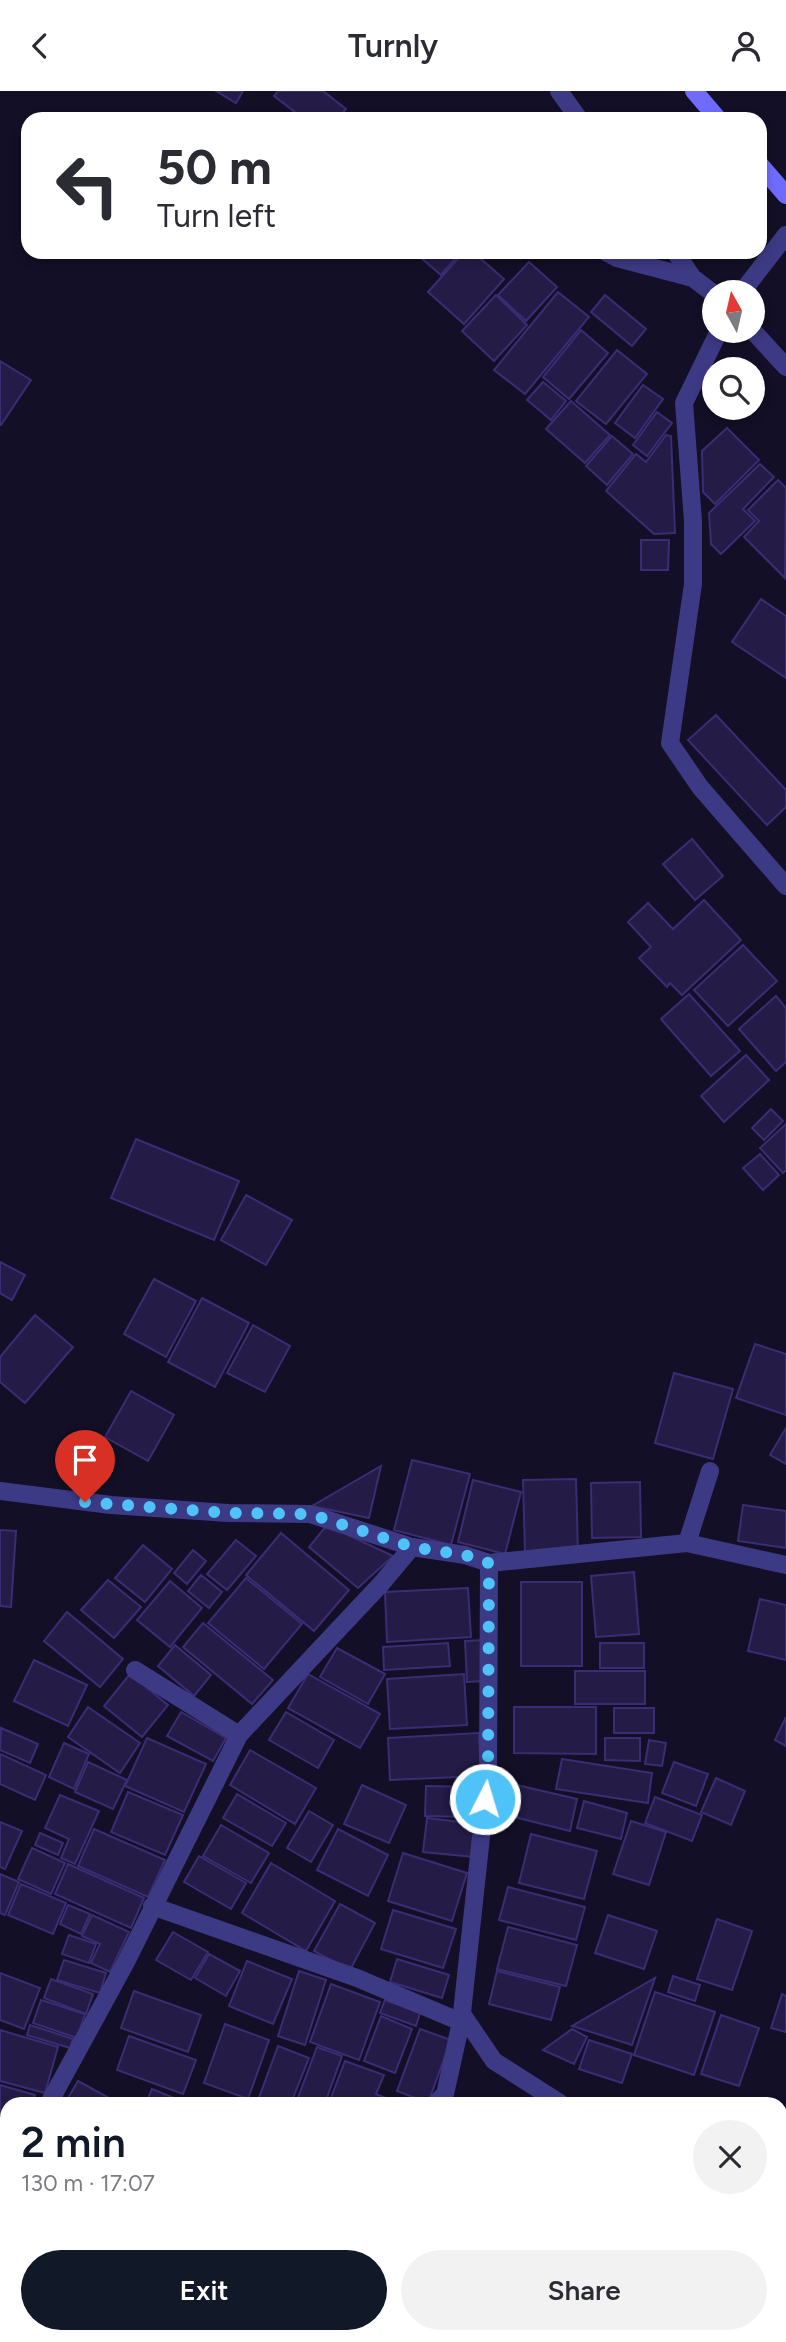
<!DOCTYPE html>
<meta charset="utf-8">
<style>
:root{--surface:#fff;--page:#f2f2f3;--text:#2b2b33;--muted:#7c7c81;--accent:#111827}
body{margin:0;font-family:Figtree,sans-serif;background:var(--page);color:var(--text);height:100vh;display:flex;flex-direction:column;font-size:26px;white-space:nowrap}
*{box-sizing:border-box;margin:0}
p{font-size:23px;color:var(--muted)}
.icon{flex:none;width:38px;height:38px;fill:none;stroke:currentColor;stroke-width:2;stroke-linecap:round;stroke-linejoin:round}
.map{position:relative;flex:1;overflow:hidden}
.sheet{position:absolute;left:0px;top:2006px;width:788px;height:247px;display:flex;flex-direction:column;background:var(--surface);border-radius:21px 21px 0 0;box-shadow:0 4px 10px #0003}
.sheet>*{flex:none}
.top-card{position:absolute;left:21px;top:21px;width:746px;height:147px;border-radius:21px;box-shadow:0 4px 10px #0003;background:#fff;color:var(--text);overflow:hidden}
.needle{width:46px;rotate:352deg}
.tools{position:absolute;left:702px;top:189px;display:grid;gap:14px}
.tools a{display:grid;place-items:center;width:63px;height:63px;border-radius:50%;background:var(--surface);box-shadow:0 4px 10px #0003;font-size:35px}
.pin{position:absolute;display:grid;place-items:center;width:60px;height:60px;color:#fff;margin:-72px -30px;border-radius:50% 50% 50% 0;rotate:-45deg;box-shadow:0 0 7px #0007}
.pin .icon{rotate:45deg}
.me{position:absolute;width:77px;margin:-38px;rotate:5deg;stroke-linejoin:round;filter:drop-shadow(0 0 5px #0008)}
.turn{display:flex;align-items:center;gap:24px;height:147px;padding:0 21px;font-size:32px}
.turn .icon{width:91px;height:91px;stroke-width:2.5}
.turn b{display:block;font-size:49px;line-height:60px}
.round{display:grid;place-items:center;flex:none;width:74px;height:74px;border-radius:37px;background:var(--page)}
.head{display:flex;align-items:center;justify-content:space-between;height:119px;padding:0 21px}
h1{font-size:42px;font-weight:600;line-height:52px;color:var(--accent)}
.action{display:flex;gap:14px;margin-top:auto;padding:14px 21px}
.action a{flex:1;height:80px;border-radius:42px;background:var(--accent);color:#fff;font-size:28px;font-weight:600;line-height:80px;text-align:center}
.action a+a{background:var(--page);color:var(--text)}
header{display:flex;justify-content:space-between;align-items:center;height:91px;padding:0 21px;background:var(--surface);font-size:32px;font-weight:600}
.map>svg:first-child{display:block}
</style>
<header><svg class="icon" aria-label="back" viewBox="0 0 24 24"><path d="M15 5l-7 7 7 7"/></svg>Turnly<svg class="icon" aria-label="person" viewBox="0 0 24 24"><circle cx="12" cy="8" r="4"/><path d="M4 21q1-7 8-7t8 7"/></svg></header>
<div class="map">
<svg width="786" height="2251" viewBox="0 0 786 2251">
<rect width="100%" height="100%" fill="#130f26"/>
<g fill="#241b47" stroke="#3b2d73" stroke-width="2">
<path d="M216,0H243L236,12Z"/>
<path d="M278,0H323L346,18L338,28H304L274,5Z"/>
<path d="M414,161H461L441,184Z"/>
<path d="M464,161H473L504,188L464,233L428,201Z"/>
<path d="M529,171L557,196L526,230L498,204Z"/>
<path d="M558,201L589,226L525,303L494,279Z"/>
<path d="M496,204L527,234L494,270L462,240Z"/>
<path d="M605,204L646,238L632,255L591,221Z"/>
<path d="M581,239L608,262L569,308L543,286Z"/>
<path d="M617,259L647,283L606,333L576,310Z"/>
<path d="M0,270L31,289L1,334H0Z"/>
<path d="M543,291L566,310L551,329L527,309Z"/>
<path d="M643,294L663,308L635,347L615,332Z"/>
<path d="M571,310L610,344L585,372L546,338Z"/>
<path d="M657,321L672,332L647,365L633,354Z"/>
<path d="M727,337L759,369L715,413L703,401L702,360Z"/>
<path d="M666,344L671,345L675,442L654,443L606,400L636,363L646,371Z"/>
<path d="M612,345L633,363L607,394L586,375Z"/>
<path d="M760,373L774,386L743,418L755,430L721,463L711,453L709,422Z"/>
<path d="M778,389L786,397L785,487L744,446L759,430L748,419Z"/>
<path d="M641,449H669L668,479H641Z"/>
<path d="M761,508L786,525V587L732,551Z"/>
<path d="M716,624L786,699V716L767,734L688,649Z"/>
<path d="M692,748L723,785L695,809L663,773Z"/>
<path d="M704,809L741,849L682,904L670,892L667,896L639,867L651,856L628,831L648,812L673,838Z"/>
<path d="M743,854L777,890L728,935L694,899Z"/>
<path d="M689,903L740,960L711,985L661,928Z"/>
<path d="M776,905L786,917V971L776,980L739,938Z"/>
<path d="M746,964L769,989L724,1031L701,1005Z"/>
<path d="M771,1018L783,1030L764,1049L752,1037Z"/>
<path d="M786,1033V1079L783,1082L760,1057Z"/>
<path d="M136,1048L239,1090L214,1149L111,1107Z"/>
<path d="M760,1063L779,1084L763,1099L743,1077Z"/>
<path d="M246,1104L292,1129L266,1174L221,1149Z"/>
<path d="M0,1171L25,1184L12,1209L0,1202Z"/>
<path d="M154,1188L196,1210L166,1266L124,1243Z"/>
<path d="M202,1207L249,1232L215,1296L168,1271Z"/>
<path d="M35,1224L73,1256L25,1312L0,1291V1266Z"/>
<path d="M253,1234L290,1255L265,1301L227,1282Z"/>
<path d="M755,1253L786,1263V1324L736,1307Z"/>
<path d="M674,1282L733,1298L713,1368L655,1352Z"/>
<path d="M131,1300L174,1324L148,1370L105,1346Z"/>
<path d="M786,1337V1373L770,1364Z"/>
<path d="M412,1369L470,1383L451,1454L394,1439Z"/>
<path d="M381,1375L369,1427L312,1415Z"/>
<path d="M576,1388L578,1462L525,1463L523,1389Z"/>
<path d="M473,1389L521,1401L505,1463L458,1451Z"/>
<path d="M640,1391L641,1446L592,1447L591,1392Z"/>
<path d="M743,1414L786,1420V1457L738,1450Z"/>
<path d="M327,1434L393,1465L358,1497L309,1456Z"/>
<path d="M0,1439L16,1440L11,1516L0,1515Z"/>
<path d="M281,1442L349,1499L314,1540L246,1484Z"/>
<path d="M236,1449L256,1465L227,1499L207,1483Z"/>
<path d="M143,1454L172,1478L145,1511L115,1487Z"/>
<path d="M193,1459L206,1470L187,1493L174,1482Z"/>
<path d="M634,1481L639,1543L596,1546L591,1485Z"/>
<path d="M201,1484L222,1501L209,1517L188,1500Z"/>
<path d="M246,1487L302,1533L264,1578L208,1532Z"/>
<path d="M108,1489L141,1516L114,1547L81,1519Z"/>
<path d="M170,1490L202,1517L170,1556L137,1529Z"/>
<rect x="521" y="1491" width="61" height="84"/>
<path d="M468,1497L471,1546L387,1551L385,1501Z"/>
<path d="M760,1508L786,1514V1569L748,1560Z"/>
<path d="M67,1521L123,1568L100,1596L44,1550Z"/>
<path d="M203,1532L273,1589L252,1613L183,1556Z"/>
<path d="M484,1549L486,1590L467,1591L465,1550Z"/>
<path d="M448,1552L450,1575L384,1579L383,1556Z"/>
<rect x="600" y="1552" width="44" height="25"/>
<path d="M175,1554L211,1584L194,1605L158,1575Z"/>
<path d="M337,1557L385,1583L368,1613L320,1586Z"/>
<path d="M34,1569L87,1594L68,1635L14,1610Z"/>
<rect x="575" y="1580" width="70" height="33"/>
<path d="M130,1583L168,1614L142,1646L104,1615Z"/>
<path d="M308,1583L380,1623L360,1657L288,1617Z"/>
<path d="M464,1583L467,1634L390,1638L387,1588Z"/>
<path d="M88,1616L140,1652L120,1682L68,1646Z"/>
<path d="M514,1616H596V1663L514,1662Z"/>
<rect x="614" y="1617" width="40" height="25"/>
<path d="M181,1621L226,1647L213,1670L167,1645Z"/>
<path d="M286,1621L334,1649L318,1677L269,1649Z"/>
<path d="M786,1626V1655L775,1649Z"/>
<path d="M1,1637L38,1653L30,1672L0,1659Z"/>
<path d="M479,1642L481,1685L390,1689L388,1647Z"/>
<path d="M147,1647L206,1673L184,1721L125,1695Z"/>
<path d="M605,1647H640V1670L605,1669Z"/>
<path d="M649,1649L666,1652L662,1675L645,1673Z"/>
<path d="M64,1652L89,1663L74,1698L49,1686Z"/>
<path d="M250,1659L316,1697L295,1733L230,1694Z"/>
<path d="M0,1663L46,1684L35,1709L0,1693Z"/>
<path d="M562,1668L652,1682L648,1712L556,1698Z"/>
<path d="M88,1671L127,1689L113,1718L75,1701Z"/>
<path d="M674,1671L708,1683L696,1715L662,1702Z"/>
<path d="M716,1687L745,1700L731,1734L701,1721Z"/>
<path d="M362,1694L406,1714L389,1752L344,1733Z"/>
<path d="M517,1694L577,1708L570,1740L510,1725Z"/>
<path d="M426,1695L472,1696V1726L425,1725Z"/>
<path d="M128,1701L183,1724L165,1764L111,1741Z"/>
<path d="M237,1703L286,1732L272,1755L223,1727Z"/>
<path d="M60,1704L99,1720L75,1773L61,1767L69,1748L45,1737Z"/>
<path d="M655,1706L702,1724L692,1750L645,1732Z"/>
<path d="M584,1710L627,1722L621,1748L577,1737Z"/>
<path d="M309,1720L333,1734L311,1771L287,1757Z"/>
<path d="M427,1727L477,1733L474,1766L423,1761Z"/>
<path d="M631,1730L666,1741L649,1794L613,1783Z"/>
<path d="M0,1731L22,1740L5,1778L0,1776Z"/>
<path d="M221,1734L269,1762L251,1792L203,1765Z"/>
<path d="M94,1738L165,1769L148,1806L78,1775Z"/>
<path d="M338,1738L388,1764L368,1805L317,1779Z"/>
<path d="M40,1742L63,1752L58,1764L35,1754Z"/>
<path d="M531,1743L597,1760L584,1808L519,1792Z"/>
<path d="M32,1757L65,1772L51,1803L18,1788Z"/>
<path d="M403,1762L467,1782L452,1830L388,1810Z"/>
<path d="M199,1765L246,1792L231,1818L184,1791Z"/>
<path d="M271,1772L335,1810L306,1860L242,1822Z"/>
<path d="M68,1773L144,1807L131,1837L55,1803Z"/>
<path d="M0,1783L19,1791L5,1824L0,1822Z"/>
<path d="M21,1793L66,1812L53,1843L8,1824Z"/>
<path d="M508,1796L585,1816L576,1849L499,1829Z"/>
<path d="M340,1813L375,1832L350,1879L314,1860Z"/>
<path d="M68,1814L90,1823L81,1843L60,1833Z"/>
<path d="M393,1819L456,1838L443,1877L381,1858Z"/>
<path d="M92,1824L129,1841L110,1881L91,1872L100,1853L82,1845Z"/>
<path d="M608,1824L657,1840L644,1878L595,1862Z"/>
<path d="M717,1828L752,1840L732,1899L697,1888Z"/>
<path d="M508,1836L577,1854L566,1895L497,1878Z"/>
<path d="M173,1841L208,1861L191,1889L156,1869Z"/>
<path d="M69,1844L96,1853L89,1872L62,1863Z"/>
<path d="M209,1863L240,1880L226,1905L195,1887Z"/>
<path d="M397,1868L449,1884L442,1907L390,1891Z"/>
<path d="M64,1869L106,1882L100,1902L57,1889Z"/>
<path d="M247,1870L292,1888L273,1933L229,1915Z"/>
<path d="M299,1880L326,1889L305,1954L278,1945Z"/>
<path d="M497,1880L560,1896L551,1929L489,1913Z"/>
<path d="M0,1882L40,1897L24,1938L0,1929Z"/>
<path d="M673,1885L700,1894L695,1910L668,1901Z"/>
<path d="M655,1887L632,1954L572,1935Z"/>
<path d="M51,1888L93,1903L86,1923L44,1907Z"/>
<path d="M331,1893L380,1911L359,1969L310,1951Z"/>
<path d="M134,1900L201,1924L188,1961L121,1937Z"/>
<path d="M655,1901L715,1921L694,1984L634,1964Z"/>
<path d="M782,1903L786,1905V1941L771,1937Z"/>
<path d="M41,1909L85,1923L77,1947L33,1932Z"/>
<path d="M385,1909L420,1922L416,1935L380,1922Z"/>
<path d="M721,1924L759,1937L739,1995L701,1983Z"/>
<path d="M381,1925L412,1938L395,1982L364,1970Z"/>
<path d="M225,1933L269,1949L248,2008L204,1992Z"/>
<path d="M30,1934L73,1948L70,1957L27,1944Z"/>
<path d="M420,1938L451,1949L428,2012L397,2000Z"/>
<path d="M572,1938L587,1946L574,1973L543,1959Z"/>
<path d="M0,1939L58,1956L45,2002L0,1990Z"/>
<path d="M129,1945L196,1969L183,2003L117,1979Z"/>
<path d="M589,1949L632,1963L622,1992L579,1978Z"/>
<path d="M278,1955L309,1967L291,2012H257Z"/>
<path d="M317,1956L342,1965L325,2012H296Z"/>
<path d="M345,1970L384,1984L376,2003L397,2012H329Z"/>
<path d="M78,1990L118,2012H65Z"/>
<path d="M0,1994L35,2004L32,2012H7V2024L0,2022Z"/>
<path d="M152,1998L179,2009L177,2012H146Z"/>
<path d="M0,2027L7,2030V2058L0,2078Z"/>
<path d="M786,2100V2137L780,2130V2104Z"/>
<path d="M786,2234V2251H783L778,2245Z"/>
<path d="M115,2245H143L170,2251H113Z"/>
</g>
<g fill="none" stroke-linecap="round" stroke-linejoin="round">
<g stroke="#3d3a85" stroke-width="18">
<path d="M559,0L579,28"/>
<path d="M606,161L617,167L693,187"/>
<path d="M675,161L693,187L714,203"/>
<path d="M752,239L786,276"/>
<path d="M0,1400L111,1414L228,1422L310,1423L412,1456"/>
<path d="M687,1452L710,1380"/>
<path d="M135,1579L239,1644"/>
<path d="M152,1815L357,1887L461,1931"/>
<path d="M462,1923L494,1970L560,2012"/>
<path d="M49,2012L126,1871L239,1644L381,1493L412,1456L465,1464L489,1472L687,1452L786,1474"/>
<path d="M436,2012L445,2003L461,1931L488,1681L489,1472"/>
<path d="M780,2031L786,2029"/>
<path d="M0,2176L7,2144"/>
</g>
<g stroke="#3d3a85" stroke-width="18">
<path d="M742,201L786,144"/>
<path d="M719,240L684,312L693,430V493L670,652L700,696L786,795"/>
</g>
<g stroke="#6f6bff" stroke-width="18">
<path d="M694,0L718,28"/>
<path d="M760,74L786,104"/>
</g>
</g>
<g fill="none" stroke-linecap="round" stroke-linejoin="round">
<path stroke="#4fc3f7" stroke-width="12" stroke-dasharray="0 21.6" d="M85,1411L228,1422L310,1423L412,1456L465,1464L489,1472L488,1681L485,1708"/>
</g>
</svg>
<div class="tools">
<a><svg class="needle" viewBox="-14 -14 28 28"><path d="M0-13l5 13h-10z" fill="#e53935"/><path d="M0 13l5-13h-10z" fill="#7c7c81"/></svg></a>
<a><svg class="icon" aria-label="search" viewBox="0 0 24 24"><circle cx="10" cy="10" r="6"/><path d="M15 15l6 6"/></svg></a>
</div>
<div class="pin" style="left:85px;top:1411px;background:#d93025"><svg class="icon" aria-label="arrive" viewBox="0 0 24 24"><path d="M6 21V4h12l-3 4 3 4H6"/></svg></div>
<svg class="me" style="left:485px;top:1708px" viewBox="-20 -20 40 40"><circle r="17" fill="#4fc3f7" stroke="#fff" stroke-width="3"/><path d="M0-11L8 9 0 5-8 9z" fill="#fff"/></svg>
<div class="top-card">
<div class="turn"><svg class="icon" aria-label="left" viewBox="0 0 24 24"><path d="M17 20v-9H6M10 6l-5 5 5 5"/></svg><div><b>50 m</b>Turn left</div></div>
</div>
<section class="sheet">
<div class="head"><div><h1>2 min</h1><p>130 m · 17:07</p></div><a class="round"><svg class="icon" aria-label="close" viewBox="0 0 24 24"><path d="M6 6l12 12M18 6L6 18"/></svg></a></div>
<div class="action"><a>Exit</a><a>Share</a></div>
</section>
</div>
